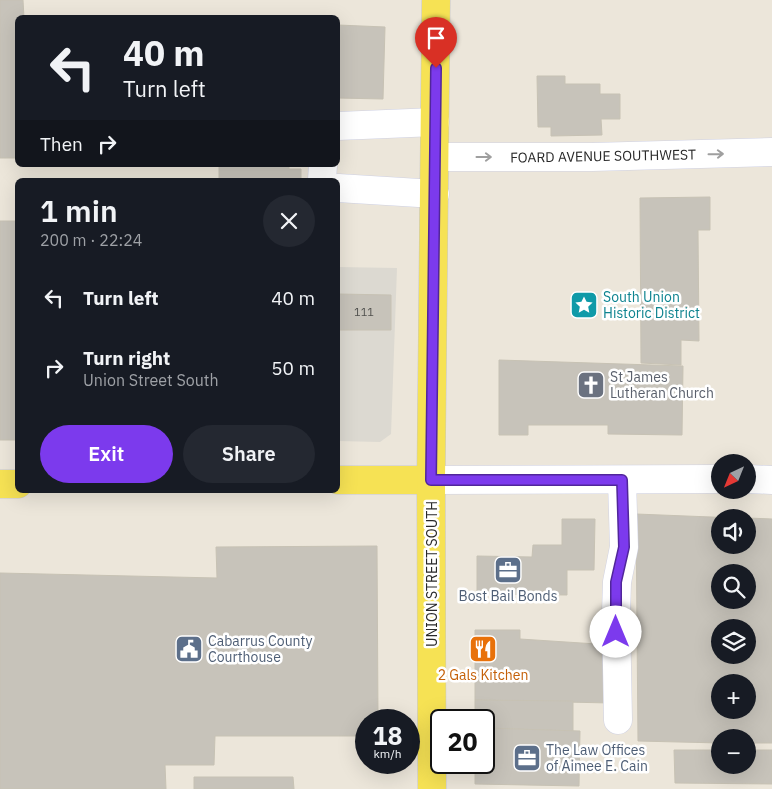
<!DOCTYPE html>
<meta charset="utf-8">
<style>
:root{--surface:#171b24;--page:#242831;--text:#f1f3f6;--muted:#9ea1a6;--accent:#7c3aed}
body{margin:0;font-family:"IBM Plex Sans",sans-serif;background:var(--page);color:var(--text);height:100vh;display:flex;flex-direction:column;font-size:19px;white-space:nowrap}
*{box-sizing:border-box;margin:0}
p{font-size:16px;color:var(--muted)}
.icon{flex:none;width:28px;height:28px;fill:none;stroke:currentColor;stroke-width:2;stroke-linecap:round;stroke-linejoin:round}
.map{position:relative;flex:1;overflow:hidden}
.side{position:absolute;left:15px;top:178px;width:325px;height:315px;display:flex;flex-direction:column;background:var(--surface);border-radius:8px;box-shadow:0 5px 20px #0002}
.side>*{flex:none}
.banner{position:absolute;left:15px;top:15px;width:325px;height:152px;border-radius:8px;box-shadow:0 5px 20px #0002;background:#171b24;color:var(--text);overflow:hidden}
.needle{width:32px;rotate:223deg}
.controls{position:absolute;left:711px;top:454px;display:grid;gap:10px}
.controls a{display:grid;place-items:center;width:45px;height:45px;border-radius:50%;background:var(--surface);box-shadow:0 5px 20px #0002;font-size:25px}
.speed{position:absolute;left:355px;top:709px;display:flex;gap:10px;font-size:25px;font-weight:700;text-align:center}
.speed>*{display:grid;place-content:center;width:65px;height:65px;border-radius:50%;background:var(--surface);box-shadow:0 5px 20px #0002;line-height:1}
.speed small{font-size:12px;font-weight:400}
.speed .limit{border:2px solid #111;border-radius:8px;background:#fff;color:#111}
.pin{position:absolute;display:grid;place-items:center;width:42px;height:42px;color:#fff;margin:-51px -21px;border-radius:50% 50% 50% 0;rotate:-45deg;box-shadow:0 0 5px #0007}
.pin .icon{rotate:45deg}
.me{position:absolute;width:55px;margin:-28px;rotate:0deg;stroke-linejoin:round;filter:drop-shadow(0 0 4px #0008)}
.turn{display:flex;align-items:center;gap:18px;height:105px;padding:0 25px;font-size:22px}
.turn .icon{width:65px;height:65px;stroke-width:2.5}
.turn b{display:block;font-size:35px;line-height:42px}
.then{display:flex;align-items:center;height:48px;padding:0 25px;background:#0003;gap:10px;font-size:19px}
.round{display:grid;place-items:center;flex:none;width:52px;height:52px;border-radius:26px;background:var(--page)}
.headline{display:flex;align-items:center;justify-content:space-between;height:85px;padding:0 25px}
h1{font-size:30px;font-weight:600;line-height:38px}
.cta{display:flex;gap:10px;margin-top:auto;padding:10px 25px}
.cta a{flex:1;height:58px;border-radius:30px;background:var(--accent);color:#fff;font-size:20px;font-weight:600;line-height:58px;text-align:center}
.cta a+a{background:var(--page);color:var(--text)}
ul{padding:0;list-style:none}
li{display:flex;align-items:center;gap:15px;height:70px;padding:0 25px}
li div{flex:1}
li b{display:block;font-size:19px}
li em{font-style:normal}
.map>svg:first-child{display:block}
</style>
<div class="map">
<svg width="772" height="789" viewBox="0 0 772 789">
<rect width="100%" height="100%" fill="#ece6da"/>
<path fill="#dcd9d1" d="M338,267L397,268L391,434L380,442L338,441Z"/>
<g fill="#c7c3ba" stroke="#c7c2b4" fill-rule="evenodd">
<path d="M0,0H23L24,18H18V158H0Z"/>
<path d="M338,25L385,27L383,99L338,98Z"/>
<path d="M537,76H565V84H600V94H620V119H601L602,135L551,136V127H538Z"/>
<path d="M219,165H289V169H301V180H219Z"/>
<path d="M710,197V230H698L699,341L681,340V365L641,363L640,198Z"/>
<rect x="0" y="221" width="18" height="219"/>
<path d="M338,294L391,295V330H338Z"/>
<path d="M499,360L683,366L682,435L608,434V425H528V435H499Z"/>
<path d="M636,514L736,518H720V545H748V518L772,519V743H748V738H720V743L638,741ZM720,572H748V600H720ZM720,628H748V655H720ZM720,682H748V710H720Z"/>
<path d="M562,519H595L594,570H567V595L477,594V556L532,557L533,545H562Z"/>
<path d="M377,546L378,720H366V736H215L214,765H165L166,789H0V573L217,578L216,547Z"/>
<path d="M475,630H520V639L612,645L610,703L475,700Z"/>
<path d="M475,700L573,701V731L484,728V720H475Z"/>
<path d="M484,728L580,731L579,786L475,784V762H484Z"/>
<path d="M674,750H720V765H748V750H772V784L675,783Z"/>
<path d="M194,777H293L294,789H194Z"/>
</g>
<g fill="none" stroke-linecap="round" stroke-linejoin="round">
<g stroke="#cfd1e3" stroke-width="29">
<g id="minor">
<path d="M338,126L435,122"/>
<path d="M435,157H592L772,152"/>
<path d="M322,180L323,165"/>
<path d="M338,188L435,194"/>
<path d="M748,479L772,480"/>
<path d="M431,480L720,479"/>
<path d="M618,720L616,614L617,582L624,547L622,480"/>
</g>
</g>
<g stroke="#c7c7c7" stroke-width="29">
<g id="major">
<path d="M338,480H431"/>
<path d="M0,484H18"/>
<path d="M432,789L431,480L436,0"/>
</g>
</g>
<use href="#minor" stroke="#fff" stroke-width="28"/>
<use href="#major" stroke="#f6e254" stroke-width="28"/>
</g>
<defs><path id="oneway-shaft" d="M-6 0H5M1.5-3L5.5 0L1.5 3" fill="none" stroke-width="1.6" stroke-linecap="round" stroke-linejoin="round" transform="scale(1.25)"/></defs>
<g stroke="#9f9f9f">
<use href="#oneway-shaft" transform="translate(716 154) rotate(-1)"/>
<use href="#oneway-shaft" transform="translate(484 157)"/>
</g>
<g fill="none" stroke-linecap="round" stroke-linejoin="round">
<g stroke="#51269a" stroke-width="12">
<path id="route" d="M436,68L431,480H622L624,547L616,582V632"/>
</g>
<use href="#route" stroke="#7c3aed" stroke-width="9"/>
</g>
<defs>
<g id="sight-square" transform="scale(1.4375)"><rect x="-9" y="-9" width="18" height="18" rx="4" fill="#0f9aa8" stroke="#fff"/><path d="M0-6L1.8-2.2L6-1.7L2.9 1.2L3.7 5.4L0 3.3L-3.7 5.4L-2.9 1.2L-6-1.7L-1.8-2.2Z" fill="#fff"/></g>
<g id="church-square" transform="scale(1.4375)"><rect x="-9" y="-9" width="18" height="18" rx="4" fill="#6b7280" stroke="#fff"/><path d="M-1.2-6h2.4v3.5h3.3v2.4h-3.3V6h-2.4V-.1h-3.3v-2.4h3.3Z" fill="#fff"/></g>
<g id="office-square" transform="scale(1.4375)"><rect x="-9" y="-9" width="18" height="18" rx="4" fill="#5c6f8a" stroke="#fff"/><path d="M-6-3h4V-5.5h4V-3h4V5H-6ZM-1-4.5V-3h2v-1.5ZM-6 0V1H6V0Z" fill="#fff"/></g>
<g id="civic-square" transform="scale(1.4375)"><rect x="-9" y="-9" width="18" height="18" rx="4" fill="#5c6f8a" stroke="#fff"/><path d="M-.6-6.5H3V-4.5H.6V-3L4-1V1h2V6H-6V1h2V-1L-.6-3ZM-1.2 2.5V6h2.4V2.5Z" fill="#fff"/></g>
<g id="restaurant-square" transform="scale(1.4375)"><rect x="-9" y="-9" width="18" height="18" rx="4" fill="#e8710a" stroke="#fff"/><path d="M-5-6h1v4h1v-4h1v4h1v-4h1v5L-1.5 .5V6h-2V.5L-5-1ZM5-6V6H3V1.5H1.5Q1.5-4 5-6Z" fill="#fff"/></g>
</defs>
<g fill-rule="evenodd">
<use href="#sight-square" x="584" y="305"/>
<use href="#church-square" x="591" y="385"/>
<use href="#office-square" x="508" y="570"/>
<use href="#civic-square" x="189" y="649"/>
<use href="#restaurant-square" x="483" y="649"/>
<use href="#office-square" x="527" y="758"/>
</g>
<g text-anchor="middle" dominant-baseline="central" stroke-width="5" stroke-linejoin="round" paint-order="stroke">
<g font-size="11" fill="#50504d">
<text x="364" y="312">111</text>
</g>
<g font-size="14" fill="#292929" stroke="#fff">
<text transform="translate(603 156) rotate(-1)">FOARD AVENUE SOUTHWEST</text>
<text transform="translate(432 574) rotate(-90)">UNION STREET SOUTH</text>
</g>
<g font-size="14" fill="#0d838f" stroke="#fff" text-anchor="start">
<text x="603" y="297">South Union<tspan x="603" dy="16">Historic District</tspan></text>
</g>
<g font-size="14" fill="#5b616d" stroke="#fff" text-anchor="start">
<text x="610" y="377">St James<tspan x="610" dy="16">Lutheran Church</tspan></text>
</g>
<g font-size="14" fill="#4e5e75" stroke="#fff" text-anchor="start">
<text x="508" y="596" text-anchor="middle">Bost Bail Bonds</text>
<text x="208" y="641">Cabarrus County<tspan x="208" dy="16">Courthouse</tspan></text>
<text x="546" y="750">The Law Offices<tspan x="546" dy="16">of Aimee E. Cain</tspan></text>
</g>
<g font-size="14" fill="#c56008" stroke="#fff">
<text x="483" y="675">2 Gals Kitchen</text>
</g>
</g>
</svg>
<div class="controls">
<a><svg class="needle" viewBox="-14 -14 28 28"><path d="M0-13l5 13h-10z" fill="#e53935"/><path d="M0 13l5-13h-10z" fill="#9ea1a6"/></svg></a>
<a><svg class="icon" aria-label="sound" viewBox="0 0 24 24"><path d="M4 9h4l5-4v14l-5-4H4zM17 9q2 3 0 6"/></svg></a>
<a><svg class="icon" aria-label="search" viewBox="0 0 24 24"><circle cx="10" cy="10" r="6"/><path d="M15 15l6 6"/></svg></a>
<a><svg class="icon" aria-label="layers" viewBox="0 0 24 24"><path d="M12 4l9 5-9 5-9-5zM3 14l9 5 9-5"/></svg></a>
<a>+</a>
<a>−</a>
</div>
<div class="speed"><div>18<small>km/h</small></div><div class="limit">20</div></div>
<div class="pin" style="left:436px;top:68px;background:#d93025"><svg class="icon" aria-label="arrive" viewBox="0 0 24 24"><path d="M6 21V4h12l-3 4 3 4H6"/></svg></div>
<svg class="me" style="left:616px;top:632px" viewBox="-20 -20 40 40"><circle r="19" fill="#fff"/><path d="M0-13L10 11 0 6-10 11z" fill="#7c3aed"/></svg>
<div class="banner">
<div class="turn"><svg class="icon" aria-label="left" viewBox="0 0 24 24"><path d="M17 20v-9H6M10 6l-5 5 5 5"/></svg><div><b>40 m</b>Turn left</div></div>
<div class="then">Then<svg class="icon" aria-label="right" viewBox="0 0 24 24"><path d="M7 20v-9h11M14 6l5 5-5 5"/></svg></div>
</div>
<section class="side">
<div class="headline"><div><h1>1 min</h1><p>200 m · 22:24</p></div><a class="round"><svg class="icon" aria-label="close" viewBox="0 0 24 24"><path d="M6 6l12 12M18 6L6 18"/></svg></a></div>
<ul>
<li><svg class="icon" aria-label="left" viewBox="0 0 24 24"><path d="M17 20v-9H6M10 6l-5 5 5 5"/></svg><div><b>Turn left</b></div><em>40 m</em></li>
<li><svg class="icon" aria-label="right" viewBox="0 0 24 24"><path d="M7 20v-9h11M14 6l5 5-5 5"/></svg><div><b>Turn right</b><p>Union Street South</p></div><em>50 m</em></li>
</ul>
<div class="cta"><a>Exit</a><a>Share</a></div>
</section>
</div>
